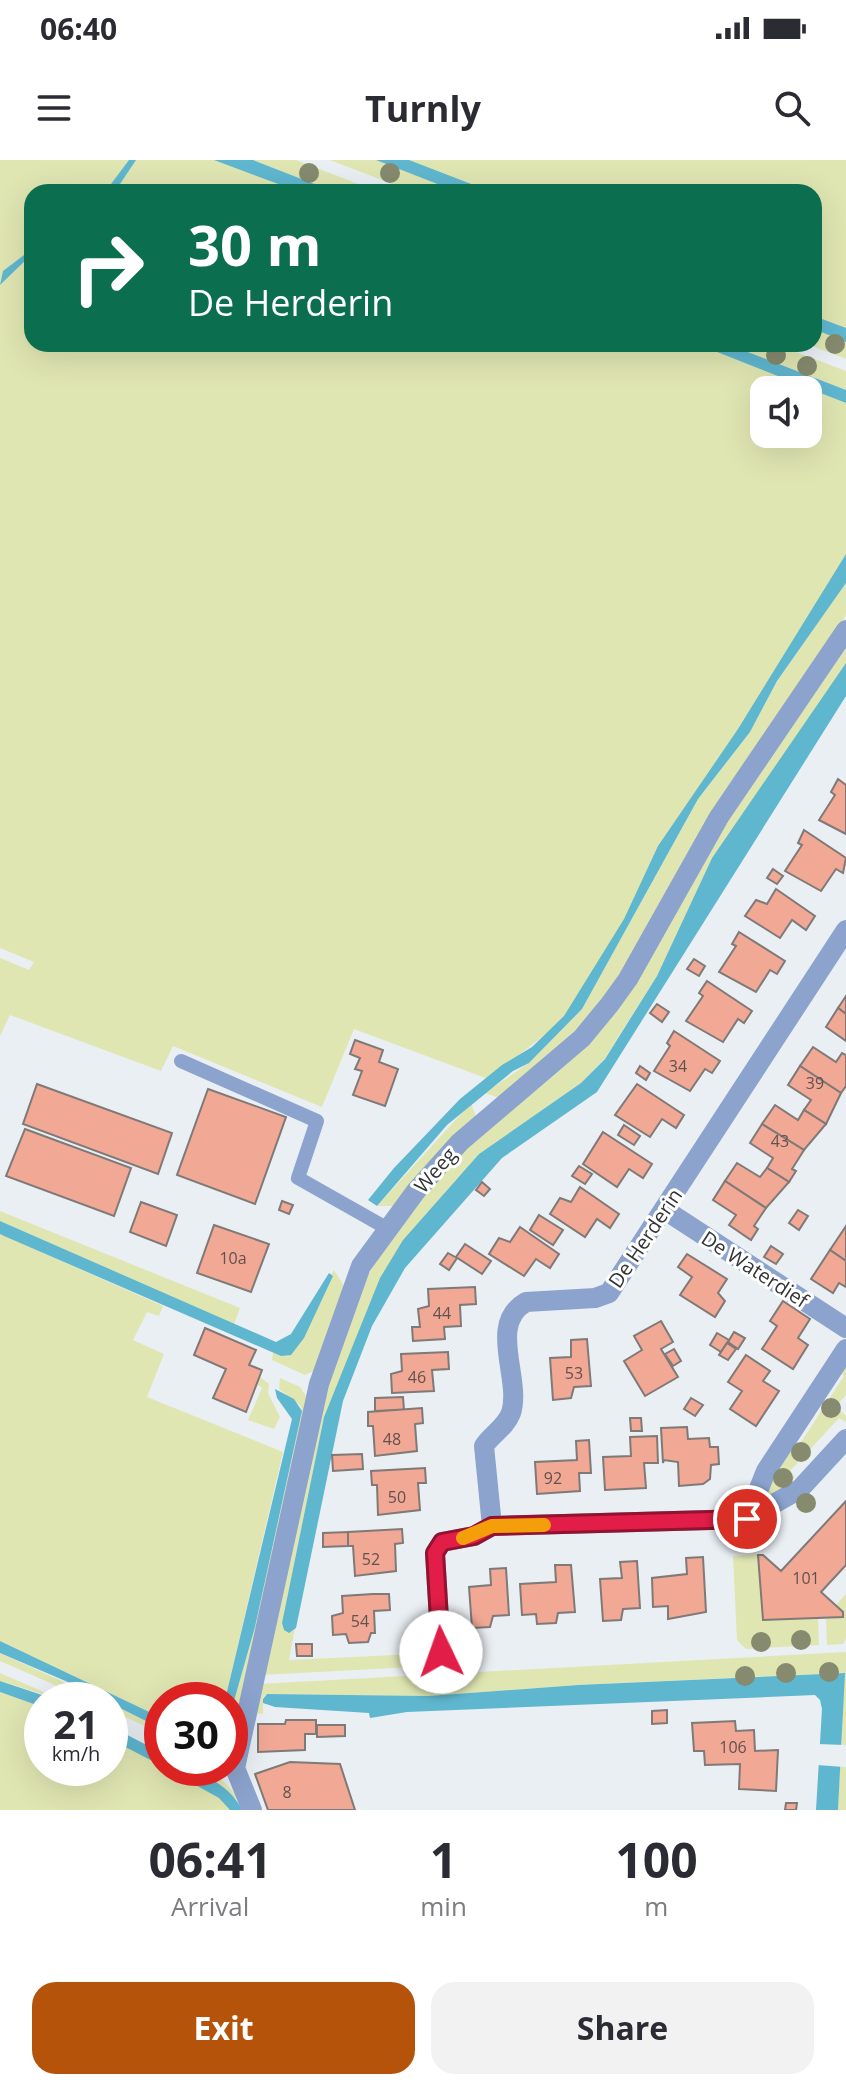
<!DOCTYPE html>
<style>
:root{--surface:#fff;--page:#f2f2f3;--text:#2b2b33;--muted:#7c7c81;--accent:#b45309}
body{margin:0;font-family:"Open Sans",sans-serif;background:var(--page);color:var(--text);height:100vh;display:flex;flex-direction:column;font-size:30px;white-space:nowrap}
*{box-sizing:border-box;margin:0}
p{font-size:26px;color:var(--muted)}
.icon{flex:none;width:44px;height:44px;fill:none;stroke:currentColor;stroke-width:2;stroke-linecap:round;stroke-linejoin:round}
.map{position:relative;height:1650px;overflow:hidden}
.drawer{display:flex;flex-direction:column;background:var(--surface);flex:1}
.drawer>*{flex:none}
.banner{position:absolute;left:24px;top:24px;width:798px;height:168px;border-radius:24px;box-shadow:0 8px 32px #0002;background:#0b6e4f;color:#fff;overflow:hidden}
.controls{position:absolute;left:750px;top:216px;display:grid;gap:16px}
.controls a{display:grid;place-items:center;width:72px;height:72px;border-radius:16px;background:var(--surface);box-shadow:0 8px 32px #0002;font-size:40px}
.speed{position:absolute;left:24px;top:1522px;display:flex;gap:16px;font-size:40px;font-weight:700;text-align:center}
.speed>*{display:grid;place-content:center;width:104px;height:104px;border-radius:50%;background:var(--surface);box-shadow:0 8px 32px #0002;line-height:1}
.speed small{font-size:20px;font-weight:400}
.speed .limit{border:12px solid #d22;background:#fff;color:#111}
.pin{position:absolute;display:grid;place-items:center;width:68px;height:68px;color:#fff;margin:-34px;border:4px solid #fff;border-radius:50%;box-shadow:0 2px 8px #0007}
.me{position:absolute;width:88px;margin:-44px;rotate:357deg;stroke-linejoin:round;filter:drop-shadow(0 0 6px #0008)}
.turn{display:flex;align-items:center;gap:28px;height:168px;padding:0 32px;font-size:36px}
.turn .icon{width:104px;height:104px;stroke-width:2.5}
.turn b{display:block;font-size:56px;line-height:68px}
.eta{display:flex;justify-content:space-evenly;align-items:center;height:136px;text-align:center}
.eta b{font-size:48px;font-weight:700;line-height:56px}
.primary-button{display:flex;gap:16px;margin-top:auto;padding:16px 32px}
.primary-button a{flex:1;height:92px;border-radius:24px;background:var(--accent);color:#fff;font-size:32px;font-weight:700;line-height:92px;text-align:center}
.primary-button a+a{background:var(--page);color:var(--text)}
.status{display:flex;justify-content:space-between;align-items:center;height:56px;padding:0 40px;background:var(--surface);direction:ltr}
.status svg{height:22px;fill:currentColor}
header{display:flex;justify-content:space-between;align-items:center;height:104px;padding:0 32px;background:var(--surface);font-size:36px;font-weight:700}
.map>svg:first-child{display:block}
</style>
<div class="status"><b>06:40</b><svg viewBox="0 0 49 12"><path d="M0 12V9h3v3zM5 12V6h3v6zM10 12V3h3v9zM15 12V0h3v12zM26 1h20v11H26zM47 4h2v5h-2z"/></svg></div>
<header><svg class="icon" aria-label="menu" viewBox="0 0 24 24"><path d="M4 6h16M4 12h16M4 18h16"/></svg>Turnly<svg class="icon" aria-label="search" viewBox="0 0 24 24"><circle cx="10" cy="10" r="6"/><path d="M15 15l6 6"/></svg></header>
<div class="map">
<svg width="846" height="1650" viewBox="0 0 846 1650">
<rect width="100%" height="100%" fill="#eaeff4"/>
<g fill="#e0e6b2" fill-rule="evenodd">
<path d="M0,0H230L314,32H32V184H713L846,235V405L700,637L750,572L777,521L846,423V455L628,807L593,855L499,938L485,933L529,903L582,849L697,641L574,852L488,919L354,869L322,947L173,886L161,911L10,855L0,876V798L29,810L34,802L0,788ZM764,230H808V274H764Z"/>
<path d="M253,0H296L379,32H335Z"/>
<path d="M330,0H846V199L807,184H814V32H413Z"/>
<path d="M727,184H775L846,211V230Z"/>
<path d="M846,482V503L837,521L821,539L786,595L712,698L657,816L605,898L581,923L479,994L403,1080L324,1257L282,1463L289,1473L295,1468L289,1500L436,1493V1501L432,1506L261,1515L327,1224L354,1144L374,1104L400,1063L455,997L580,888L725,659Z"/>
<path d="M471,943L476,957L398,1046H377Z"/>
<path d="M0,1051L240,1148L234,1164L0,1061Z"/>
<path d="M0,1074L163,1146L159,1156L147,1152L133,1180L164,1194L147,1237L283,1292L225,1540H162V1558L0,1481Z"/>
<path d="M334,1110L344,1126L314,1211L305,1215L272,1200L273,1192L281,1196Z"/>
<path d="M846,1199V1235L836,1246L846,1256V1262L839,1258L790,1311L795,1317L778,1336L767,1335L764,1324L788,1289L794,1293L844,1216L839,1211Z"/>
<path d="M259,1216L269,1224L268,1233L280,1257L274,1269L248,1260L262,1228L257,1224Z"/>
<path d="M280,1218L300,1227L310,1242L248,1516L230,1579V1555L255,1467L302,1251L300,1245L279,1229Z"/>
<path d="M759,1394L762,1460L818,1459L819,1485L746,1489L737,1480L733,1396Z"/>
<path d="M846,1434V1479L843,1484L827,1485L826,1459L843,1457L836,1445Z"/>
<path d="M846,1492V1585H842L844,1513L578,1525L428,1536L267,1534L263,1537V1554L251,1553L259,1524Z"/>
<path d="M0,1493L103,1540H89L0,1501Z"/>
<path d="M0,1513L62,1540L0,1521Z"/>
<path d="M0,1532L42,1547V1608H110V1579L162,1602V1608H177L237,1650H0Z"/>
<path d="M110,1543L162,1569V1574L110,1550Z"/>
<path d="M840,1607H846V1650H838Z"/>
<path d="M189,1608C212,1608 228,1623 240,1641Z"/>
</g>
<g fill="#5fb7cf">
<path d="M129,0H136L118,27L105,32Z"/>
<path d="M214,0H253L335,32H300Z"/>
<path d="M376,0H409L492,32H458Z"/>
<path d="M32,89V94L0,125L3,111Z"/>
<path d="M814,156L846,168V182L814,169Z"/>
<path d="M697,184H727L846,230V243Z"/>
<path d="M846,394V423L777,521L750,572L698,639L582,849L529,903L513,911L447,965L377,1046L368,1040L394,1008L460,939L502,905L532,887L564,856L624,759L658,686L738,569Z"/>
<path d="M846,503V536L597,932L502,998L405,1108L372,1166L343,1241L296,1468L289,1473L284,1470L282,1463L324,1257L380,1118L403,1080L479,994L581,923L605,899L657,816L712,698Z"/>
<path d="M0,1061L276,1182L291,1174L329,1113L333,1116L304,1178L291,1195L281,1196L4,1076L0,1074Z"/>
<path d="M275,1229L294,1239L302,1251L255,1467L230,1555V1540H225L292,1259L277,1238Z"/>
<path d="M0,1481L162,1558V1569L110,1543V1540L0,1493Z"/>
<path d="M845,1513L838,1650H816L822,1549L820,1540L815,1535L407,1552L370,1558L369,1553L275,1547L263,1543V1539L267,1534L428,1536L578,1525Z"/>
<path d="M0,1521L57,1540H42V1547L0,1532Z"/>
<path d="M110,1566L162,1593V1606L110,1579Z"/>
<path d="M165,1608C194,1608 229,1622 242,1650H230L219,1638Z"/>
</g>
<path fill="#eaeff4" d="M818,1584L845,1585L844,1607L817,1605Z"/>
<g fill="#f1a895" stroke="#7f7977" stroke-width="2">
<path d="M838,619L846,625V674L819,660L835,635L831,632Z"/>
<path d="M804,670L846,698L843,713L836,709L821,731L785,711L802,685L798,683Z"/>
<path d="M773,709L783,716L777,724L767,718Z"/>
<path d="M776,729L815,756L806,770L792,760L780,778L745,756L756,740L767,744Z"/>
<path d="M739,772L785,801L777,814L770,810L756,832L719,812L736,786L732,784Z"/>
<path d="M694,799L705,806L699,816L687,809Z"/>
<path d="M707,821L752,851L744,863L738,859L723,882L686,861L703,836L699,833Z"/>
<path d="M846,836V854L838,848Z"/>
<path d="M657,844L669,852L662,862L650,853Z"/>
<path d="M838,848L846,854V881L826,867Z"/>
<path d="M674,871L720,901L712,913L705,909L690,931L654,911L670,886L667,883Z"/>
<path d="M355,880L383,890L379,902L398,909L385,946L353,935L362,911L355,909L360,898L350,894Z"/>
<path d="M813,887L836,902L842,893L846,895V926L841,933L800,906Z"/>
<path d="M640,906L650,913L646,920L636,913Z"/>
<path d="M800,906L841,933L826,964L804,950L811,940L788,925Z"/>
<path d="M37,924L172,973L158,1014L23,964Z"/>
<path d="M637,924L684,955L676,968L662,959L650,977L615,955Z"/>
<path d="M208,929L286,957L255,1044L177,1015Z"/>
<path d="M775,945L798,960L804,950L826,964L804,990L762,964Z"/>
<path d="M762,964L804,990L792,1009L796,1011L789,1022L767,1008L773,998L750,983Z"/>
<path d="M624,965L640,976L634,985L618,975Z"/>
<path d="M25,969L131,1008L114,1056L6,1016Z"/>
<path d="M603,972L652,1004L643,1018L629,1009L617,1027L583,1004Z"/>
<path d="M737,1003L760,1017L767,1008L789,1022L766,1048L725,1021Z"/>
<path d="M579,1006L592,1014L585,1024L572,1016Z"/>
<path d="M725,1021L766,1048L754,1066L758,1069L751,1080L729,1065L736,1055L713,1040Z"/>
<path d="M482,1022L490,1029L484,1036L476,1030Z"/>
<path d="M580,1027L619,1054L610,1068L597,1059L585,1077L550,1054L560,1038L571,1042Z"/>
<path d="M282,1041L293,1045L289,1054L279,1050Z"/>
<path d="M141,1042L177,1055L166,1086L130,1072Z"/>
<path d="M798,1050L808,1056L799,1070L789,1063Z"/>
<path d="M539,1055L563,1070L553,1085L530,1070Z"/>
<path d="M214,1065L269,1084L251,1132L197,1113Z"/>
<path d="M846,1066V1101L830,1090Z"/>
<path d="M520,1067L559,1094L550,1108L536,1099L524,1116L489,1094L499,1078L510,1082Z"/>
<path d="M465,1084L491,1101L482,1114L456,1097Z"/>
<path d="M771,1086L783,1094L776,1104L764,1097Z"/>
<path d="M830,1090L846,1101V1127L839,1123L833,1133L811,1119Z"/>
<path d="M448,1093L457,1098L449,1110L440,1104Z"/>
<path d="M687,1094L727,1119L718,1133L725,1141L715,1157L680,1135L692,1117L678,1107Z"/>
<path d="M475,1127L476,1144L460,1145L461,1166L444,1167L445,1179L413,1181L412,1167H420L418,1149L429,1146L428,1129Z"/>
<path d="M783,1141L810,1159L798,1178L808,1185L793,1209L762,1189L777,1166L770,1161Z"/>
<path d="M661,1161L673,1182L661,1189L678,1217L645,1236L624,1201L642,1190L634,1176Z"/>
<path d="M205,1168L256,1190L249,1205L262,1210L246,1252L213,1238L226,1209L194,1195Z"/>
<path d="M734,1172L745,1178L738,1189L728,1182Z"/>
<path d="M717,1173L729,1180L721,1192L710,1185Z"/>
<path d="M587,1179L591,1226L574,1227L571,1238L553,1240L550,1198L571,1197V1180Z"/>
<path d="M727,1183L736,1189L728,1200L719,1195Z"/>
<path d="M674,1189L681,1201L673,1206L665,1194Z"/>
<path d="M448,1192L449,1209L432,1210L434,1231L392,1233L391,1214L402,1211L401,1194Z"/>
<path d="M746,1195L770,1211L763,1221L779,1231L756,1266L730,1249L742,1231L728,1222Z"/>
<path d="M403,1237L404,1250L375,1251V1238Z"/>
<path d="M691,1238L703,1245L695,1256L684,1249Z"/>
<path d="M422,1248L423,1263L415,1264L417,1291L375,1296L373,1266H368V1252Z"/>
<path d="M630,1258H641L642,1271H631Z"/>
<path d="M687,1267L688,1279L709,1278L710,1287H718L719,1304L711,1305L710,1319L703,1324L679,1326L678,1302L664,1300L663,1303L661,1268Z"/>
<path d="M657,1276L658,1303H644L646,1328L605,1330L603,1297L631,1296L630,1277Z"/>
<path d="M589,1280L591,1313H579L580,1331L537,1334L535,1302L577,1300L576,1281Z"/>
<path d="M362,1294L363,1309L333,1311L332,1295Z"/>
<path d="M425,1308L426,1323H418L420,1350L378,1355L377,1325H372L371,1311Z"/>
<path d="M846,1341V1405L821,1432L843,1452V1457L763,1460L758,1395H763L781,1411Z"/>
<path d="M402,1369L403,1383L395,1384L396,1411L355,1416L353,1386H348V1372Z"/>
<path d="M348,1372V1386L323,1387V1373Z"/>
<path d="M703,1397L706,1452L668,1459V1446L653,1447L652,1418L687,1414L686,1398Z"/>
<path d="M637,1401L640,1448L623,1449L621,1460L603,1461L600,1419L622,1418L620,1402Z"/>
<path d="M555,1405H571L575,1452L558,1453L556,1463L537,1464L536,1454L522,1455L520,1424L556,1422Z"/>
<path d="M506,1408L509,1455L493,1456L490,1467L472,1468L469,1427L491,1425L490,1409Z"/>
<path d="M373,1434H389L390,1450L374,1451L375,1473H371L368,1482L349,1483L346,1474L333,1475L332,1456L343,1453L342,1436Z"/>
<path d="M296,1484H312V1496H297Z"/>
<path d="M667,1550V1563L652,1564V1551Z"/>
<path d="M286,1560H316V1574H305V1590L258,1592V1564H285Z"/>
<path d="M735,1561L736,1571L754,1570L755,1591L778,1590L776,1631L739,1629L740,1604L705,1605L704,1591H694L692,1563Z"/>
<path d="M317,1565H345V1576L317,1577Z"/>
<path d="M290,1602L340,1604L355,1650H268L255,1614Z"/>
<path d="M786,1643H797L796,1650H785Z"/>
</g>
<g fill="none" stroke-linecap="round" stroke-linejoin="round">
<path stroke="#8ba3cd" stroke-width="14" d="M181,901L317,961L298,1018L390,1070"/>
<g stroke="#8ba3cd" stroke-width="20">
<path d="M665,1050L846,1168"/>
<path d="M747,1359L766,1311L846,1189"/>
<path d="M492,1366L747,1359L800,1329L846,1279"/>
<path d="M441,1492L435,1393L442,1382L474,1376L492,1366L484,1286C492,1274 505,1268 511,1253C522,1219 487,1164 526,1142L595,1138L609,1133L846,770"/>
<path d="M252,1650L235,1608L319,1224L361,1106L416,1031L460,982L582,878L610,844L628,819L719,657L846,470"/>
</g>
</g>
<g fill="#868a6e">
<circle cx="309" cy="13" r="10"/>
<circle cx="390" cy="13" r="10"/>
<circle cx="835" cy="184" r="10"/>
<circle cx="776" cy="195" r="10"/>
<circle cx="807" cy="206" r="10"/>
<circle cx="831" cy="1248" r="10"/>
<circle cx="801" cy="1292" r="10"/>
<circle cx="783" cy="1318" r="10"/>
<circle cx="806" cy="1343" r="10"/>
<circle cx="801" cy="1480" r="10"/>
<circle cx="761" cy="1482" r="10"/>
<circle cx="829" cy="1512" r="10"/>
<circle cx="786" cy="1513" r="10"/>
<circle cx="745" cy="1516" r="10"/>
</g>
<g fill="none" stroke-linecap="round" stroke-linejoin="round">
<g stroke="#92132f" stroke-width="20">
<path id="route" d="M441,1492L435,1393L442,1382L474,1376L492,1366L747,1359"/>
</g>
<use href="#route" stroke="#e11d48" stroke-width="14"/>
<path stroke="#f59e0b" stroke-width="14" d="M463,1378L492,1366L544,1365"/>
</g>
<g text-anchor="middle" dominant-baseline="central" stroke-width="6" stroke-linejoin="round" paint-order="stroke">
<g font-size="16" fill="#62514e">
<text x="678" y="906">34</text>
<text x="815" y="923">39</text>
<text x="780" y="981">43</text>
<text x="233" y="1098">10a</text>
<text x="442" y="1153">44</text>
<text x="574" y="1213">53</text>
<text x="417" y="1217">46</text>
<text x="392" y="1279">48</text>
<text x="553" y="1318">92</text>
<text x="397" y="1337">50</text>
<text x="371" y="1399">52</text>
<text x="806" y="1418">101</text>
<text x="360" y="1461">54</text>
<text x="733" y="1587">106</text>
<text x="287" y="1632">8</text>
</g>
<g font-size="20" fill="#333436" stroke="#fff">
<text transform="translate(435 1010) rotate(-49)">Weeg</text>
<text transform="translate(645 1078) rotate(-56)">De Herderin</text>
<text transform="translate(755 1109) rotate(33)">De Waterdief</text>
</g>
</g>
</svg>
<div class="controls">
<a><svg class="icon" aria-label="sound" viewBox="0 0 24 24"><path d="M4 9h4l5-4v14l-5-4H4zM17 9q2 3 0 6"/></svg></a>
</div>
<div class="speed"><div>21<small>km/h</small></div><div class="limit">30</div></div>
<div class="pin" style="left:747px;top:1359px;background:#d93025"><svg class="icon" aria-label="arrive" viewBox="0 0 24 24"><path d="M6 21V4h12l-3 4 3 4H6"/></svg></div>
<svg class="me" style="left:441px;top:1492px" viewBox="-20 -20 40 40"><circle r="19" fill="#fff"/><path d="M0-13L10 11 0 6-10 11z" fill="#e11d48"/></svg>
<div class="banner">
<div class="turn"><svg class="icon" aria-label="right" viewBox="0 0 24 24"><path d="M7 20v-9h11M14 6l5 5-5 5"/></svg><div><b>30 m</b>De Herderin</div></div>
</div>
</div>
<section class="drawer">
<div class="eta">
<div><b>06:41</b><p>Arrival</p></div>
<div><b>1</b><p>min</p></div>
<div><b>100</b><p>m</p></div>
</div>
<div class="primary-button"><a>Exit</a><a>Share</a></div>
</section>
